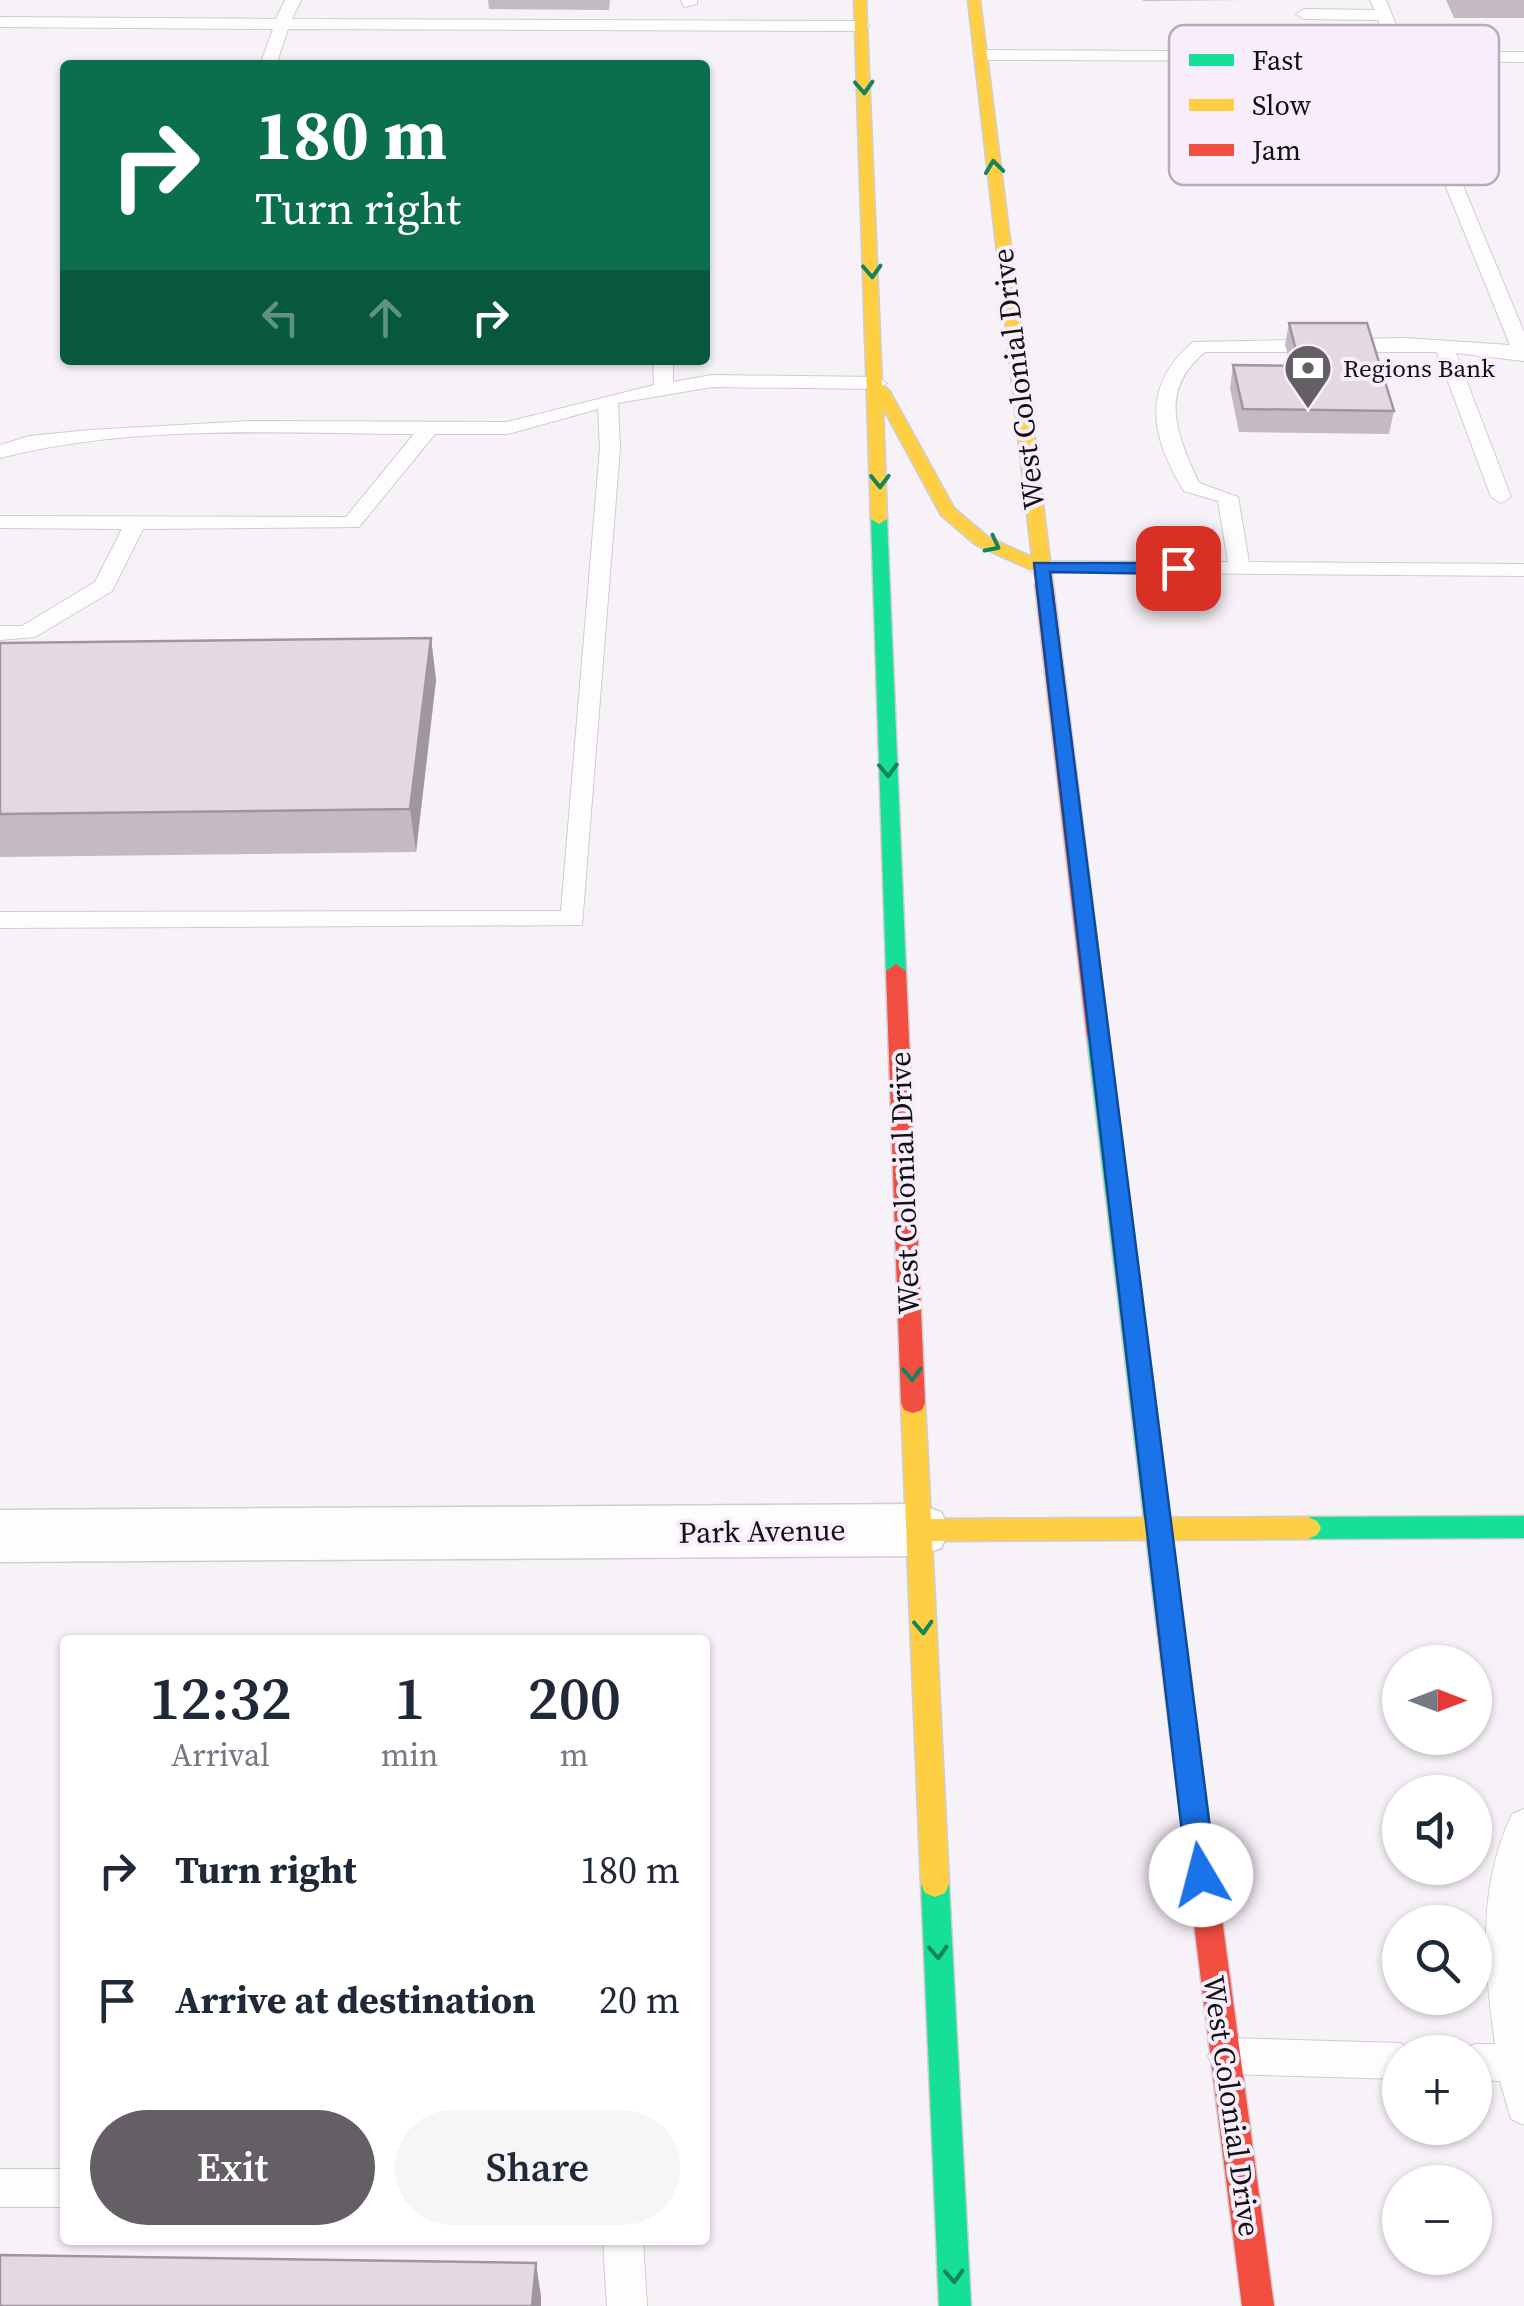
<!DOCTYPE html>
<meta charset="utf-8">
<style>
:root{--surface:#fff;--page:#f6f6f7;--text:#1f2937;--muted:#747a83;--accent:#635f64}
body{margin:0;font-family:"Source Serif 4",serif;background:var(--page);color:var(--text);height:100vh;display:flex;flex-direction:column;font-size:38px;white-space:nowrap}
*{box-sizing:border-box;margin:0}
p{font-size:32px;color:var(--muted)}
.icon{flex:none;width:55px;height:55px;fill:none;stroke:currentColor;stroke-width:2;stroke-linecap:round;stroke-linejoin:round}
.map{position:relative;flex:1;overflow:hidden}
.drawer{position:absolute;left:60px;top:1635px;width:650px;height:610px;display:flex;flex-direction:column;background:var(--surface);border-radius:10px;box-shadow:0 2px 8px #0004}
.drawer>*{flex:none}
.guide{position:absolute;left:60px;top:60px;width:650px;height:305px;border-radius:10px;box-shadow:0 2px 8px #0004;background:#0b6e4f;color:#fff;overflow:hidden}
.needle{width:65px;rotate:90deg}
.controls{position:absolute;left:1382px;top:1645px;display:grid;gap:20px}
.controls a{display:grid;place-items:center;width:110px;height:110px;border-radius:50%;background:var(--surface);box-shadow:0 2px 8px #0004;font-size:50px}
.pin{position:absolute;display:grid;place-items:center;width:85px;height:85px;color:#fff;margin:-42px;border-radius:20px;box-shadow:0 5px 15px #0006}
.me{position:absolute;width:110px;margin:-55px;rotate:352deg;stroke-linejoin:round;filter:drop-shadow(0 0 8px #0008)}
.turn{display:flex;align-items:center;gap:35px;height:210px;padding:0 30px;font-size:45px}
.turn .icon{width:130px;height:130px;stroke-width:2.5}
.turn b{display:block;font-size:70px;line-height:85px}
.lanes{display:flex;align-items:center;height:95px;padding:0 30px;background:#0003;justify-content:center;gap:50px;direction:ltr}
.lanes .off{opacity:.35}
.eta{display:flex;justify-content:space-evenly;align-items:center;height:170px;text-align:center}
.eta b{font-size:60px;font-weight:600;line-height:70px}
.primary-button{display:flex;gap:20px;margin-top:auto;padding:20px 30px}
.primary-button a{flex:1;height:115px;border-radius:60px;background:var(--accent);color:#fff;font-size:40px;font-weight:600;line-height:115px;text-align:center}
.primary-button a+a{background:var(--page);color:var(--text)}
ul{padding:0;list-style:none}
li{display:flex;align-items:center;gap:30px;height:130px;padding:0 30px}
li div{flex:1}
li b{display:block;font-size:38px}
li em{font-style:normal}
.map>svg:first-child{display:block}
</style>
<div class="map">
<svg width="1524" height="2306" viewBox="0 0 1524 2306">
<rect width="100%" height="100%" fill="#f7f1f8"/>
<g fill="none" stroke-linecap="round" stroke-linejoin="round">
<g stroke="#d0ccd1" stroke-width="2">
<g id="lane">
<path d="M285,0H301L292,19L861,21L869,26L861,31L288,29L276,65H260L273,29L0,27V17L276,19Z"/>
<path d="M681,0H697V4L684,7Z"/>
<path d="M1370,0H1386L1407,52H1524V62L1411,61L1524,332V361L1456,353L1511,497L1501,503L1491,497L1437,352H1205C1158,391 1176,433 1199,483L1238,497L1249,562L1524,564V576L1032,572L1029,567L1040,561L1228,562L1218,501L1184,491C1150,436 1141,386 1193,342L1404,338L1510,345L1395,61L981,60L973,55L981,50L1391,52L1378,20L1304,19L1296,14L1304,9L1375,10Z"/>
<path d="M653,360H673V382L712,375L877,377L887,383L877,389L712,387L618,403L620,448L582,925L0,928V912L561,911L600,448L598,409L508,434H435L359,527L143,529L112,591L35,637L0,640V626H22L95,582L122,529L0,528V516L346,517L414,434C278,433 132,424 0,458V445L29,436L90,430L251,421L507,422L654,385Z"/>
<path d="M1524,1809V2125L1511,2119L1500,2081L1475,2080V2052H1460L1475,2044H1495C1484,1965 1477,1888 1512,1814Z"/>
<path d="M1227,2038L1400,2043L1415,2052H1400V2079L1227,2074L1214,2069L1208,2056L1214,2043Z"/>
<rect x="0" y="2169" width="65" height="38"/>
<path d="M603,2240H643L647,2306H607Z"/>
</g>
</g>
<g stroke="#d0ccd1" stroke-width="3">
<path id="street" d="M919,1504L941,1512L950,1530L941,1548L919,1556L0,1562V1510Z"/>
</g>
<g stroke="#d0ccd1" stroke-width="3">
<g id="fast">
<path d="M879,514L887,519L906,971L896,978L886,971L871,519Z"/>
<path d="M1098,1030L1109,1037L1182,1621L1178,1629L1169,1632L1160,1629L1156,1621L1087,1037Z"/>
<path d="M1524,1516V1538L1308,1539L1299,1535L1295,1528L1299,1521L1308,1517Z"/>
<path d="M935,1871L945,1875L949,1884L971,2306H939L921,1884L925,1875Z"/>
</g>
</g>
<g stroke="#d0ccd1" stroke-width="3">
<g id="slow">
<path d="M854,0H866L882,385L889,390L954,508L988,537L1032,557L968,0H980L1053,584L1050,588H1038L1034,571L976,545L941,515L883,408L887,519L879,524L871,519Z"/>
<path d="M913,1393L922,1396L925,1403L931,1519L1308,1517L1317,1521L1321,1528L1317,1535L1308,1539L932,1541L949,1884L945,1893L935,1897L925,1893L921,1884L901,1403L904,1396Z"/>
</g>
</g>
<g stroke="#d0ccd1" stroke-width="3">
<g id="jam">
<path d="M1044,579L1053,584L1109,1037L1098,1044L1087,1037L1035,584Z"/>
<path d="M896,964L906,971L925,1403L922,1410L913,1413L904,1410L901,1403L886,971Z"/>
<path d="M1169,1610L1178,1613L1182,1621L1274,2306H1242L1156,1621L1160,1613Z"/>
</g>
</g>
<use href="#lane" fill="#fefdfe" fill-rule="evenodd"/>
<use href="#street" fill="#fefdfe" fill-rule="evenodd"/>
<use href="#fast" fill="#16e098" fill-rule="evenodd"/>
<use href="#slow" fill="#ffcf43" fill-rule="evenodd"/>
<use href="#jam" fill="#f24e42" fill-rule="evenodd"/>
</g>
<g fill="#c4bac2">
<path d="M488,0H610L609,10L489,9Z"/>
<path d="M1143,0H1245L1143,1Z"/>
<path d="M1446,0H1524V18H1454Z"/>
<path d="M1289,323L1394,411L1389,434L1239,432L1230,388L1233,365L1291,366L1285,345Z"/>
<path d="M431,638L436,680L416,852L0,857V643Z"/>
</g>
<g fill="#a0979e">
<path d="M431,638L436,680L416,852L410,809Z"/>
<path d="M536,2263L541,2296V2306H532Z"/>
</g>
<g fill="#e4d8e1" stroke="#a0979e" stroke-width="2.5">
<path d="M1289,323H1367L1394,411L1243,409L1233,365L1300,366Z"/>
<path d="M431,638L410,809L0,814V643Z"/>
<path d="M0,2255L536,2263L532,2306H0Z"/>
</g>
<defs><path id="oneway-chevron" d="M-2-3.5L2.5 0L-2 3.5" fill="none" stroke-width="1.6" stroke-linecap="round" stroke-linejoin="round" transform="scale(2.5)"/></defs>
<g stroke="#15835d">
<use href="#oneway-chevron" transform="translate(864 87) rotate(87)"/>
<use href="#oneway-chevron" transform="translate(994 167) rotate(-97)"/>
<use href="#oneway-chevron" transform="translate(872 271) rotate(87)"/>
<use href="#oneway-chevron" transform="translate(880 481) rotate(89)"/>
<use href="#oneway-chevron" transform="translate(993 545) rotate(27)"/>
<use href="#oneway-chevron" transform="translate(888 770) rotate(88)"/>
<use href="#oneway-chevron" transform="translate(912 1374) rotate(88)"/>
<use href="#oneway-chevron" transform="translate(923 1627) rotate(87)"/>
<use href="#oneway-chevron" transform="translate(938 1952) rotate(87)"/>
<use href="#oneway-chevron" transform="translate(954 2276) rotate(87)"/>
</g>
<path fill="#1a73e8" stroke="#114b97" stroke-width="2.5" d="M1034,563H1178L1186,568L1178,574L1050,572L1216,1875L1212,1884L1201,1888L1191,1884L1187,1875Z"/>
<defs>
<g id="bank-pin" transform="scale(2.5)"><path d="M0 17L-7.5 6A9.5 9.5 0 1 1 7.5 6Z" fill="#635f64" stroke="#f8eefb"/><path d="M-6-4H6V4H-6ZM0-2.3a2.3 2.3 0 1 0 0 4.6a2.3 2.3 0 1 0 0-4.6Z" fill="#fff"/></g>
</defs>
<g fill-rule="evenodd">
<use href="#bank-pin" x="1308" y="368"/>
</g>
<g text-anchor="middle" dominant-baseline="central" stroke-width="8" stroke-linejoin="round" paint-order="stroke">
<g font-size="25" fill="#141115" stroke="#f8eefb" text-anchor="start">
<text x="1343" y="368">Regions Bank</text>
</g>
<g font-size="30" fill="#141115" stroke="#f8eefb">
<text transform="translate(1018 379) rotate(-97)">West Colonial Drive</text>
<text transform="translate(904 1183) rotate(-92)">West Colonial Drive</text>
<text transform="translate(762 1531) rotate(-1)">Park Avenue</text>
<text transform="translate(1232 2106) rotate(82)">West Colonial Drive</text>
</g>
</g>
<rect x="1169" y="25" width="330" height="160" rx="15" fill="#f8eefb" stroke="#b4acb6" stroke-width="2.5"/>
<rect x="1189" y="54" width="45" height="12" fill="#16e098"/>
<rect x="1189" y="99" width="45" height="12" fill="#ffcf43"/>
<rect x="1189" y="144" width="45" height="12" fill="#f24e42"/>
<g font-size="28" fill="#141115">
<text x="1252" y="70">Fast</text>
<text x="1252" y="115">Slow</text>
<text x="1252" y="160">Jam</text>
</g>
</svg>
<div class="controls">
<a><svg class="needle" viewBox="-14 -14 28 28"><path d="M0-13l5 13h-10z" fill="#e53935"/><path d="M0 13l5-13h-10z" fill="#747a83"/></svg></a>
<a><svg class="icon" aria-label="sound" viewBox="0 0 24 24"><path d="M4 9h4l5-4v14l-5-4H4zM17 9q2 3 0 6"/></svg></a>
<a><svg class="icon" aria-label="search" viewBox="0 0 24 24"><circle cx="10" cy="10" r="6"/><path d="M15 15l6 6"/></svg></a>
<a>+</a>
<a>−</a>
</div>
<div class="pin" style="left:1178px;top:568px;background:#d93025"><svg class="icon" aria-label="arrive" viewBox="0 0 24 24"><path d="M6 21V4h12l-3 4 3 4H6"/></svg></div>
<svg class="me" style="left:1201px;top:1875px" viewBox="-20 -20 40 40"><circle r="19" fill="#fff"/><path d="M0-13L10 11 0 6-10 11z" fill="#1a73e8"/></svg>
<div class="guide">
<div class="turn"><svg class="icon" aria-label="right" viewBox="0 0 24 24"><path d="M7 20v-9h11M14 6l5 5-5 5"/></svg><div><b>180 m</b>Turn right</div></div>
<div class="lanes"><svg class="icon off" aria-label="left" viewBox="0 0 24 24"><path d="M17 20v-9H6M10 6l-5 5 5 5"/></svg><svg class="icon off" aria-label="ahead" viewBox="0 0 24 24"><path d="M12 20V5M6 11l6-6 6 6"/></svg><svg class="icon" aria-label="right" viewBox="0 0 24 24"><path d="M7 20v-9h11M14 6l5 5-5 5"/></svg></div>
</div>
<section class="drawer">
<div class="eta">
<div><b>12:32</b><p>Arrival</p></div>
<div><b>1</b><p>min</p></div>
<div><b>200</b><p>m</p></div>
</div>
<ul>
<li><svg class="icon" aria-label="right" viewBox="0 0 24 24"><path d="M7 20v-9h11M14 6l5 5-5 5"/></svg><div><b>Turn right</b></div><em>180 m</em></li>
<li><svg class="icon" aria-label="arrive" viewBox="0 0 24 24"><path d="M6 21V4h12l-3 4 3 4H6"/></svg><div><b>Arrive at destination</b></div><em>20 m</em></li>
</ul>
<div class="primary-button"><a>Exit</a><a>Share</a></div>
</section>
</div>
